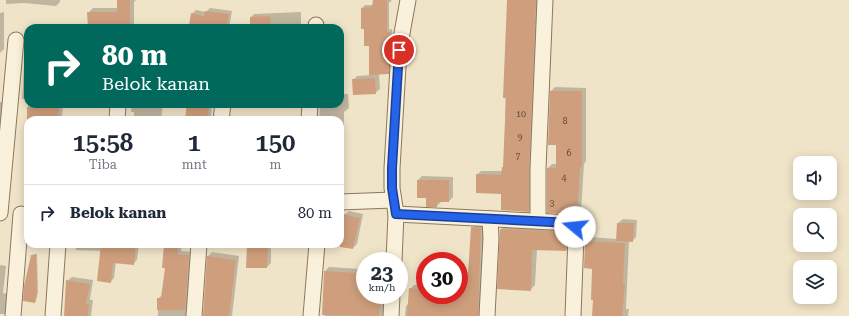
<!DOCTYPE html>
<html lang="id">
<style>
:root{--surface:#fff;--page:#f6f6f7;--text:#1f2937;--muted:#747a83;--line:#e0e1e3}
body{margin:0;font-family:"Roboto Serif",serif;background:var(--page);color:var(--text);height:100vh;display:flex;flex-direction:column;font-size:15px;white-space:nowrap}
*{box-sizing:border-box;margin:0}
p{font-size:13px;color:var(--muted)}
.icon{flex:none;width:22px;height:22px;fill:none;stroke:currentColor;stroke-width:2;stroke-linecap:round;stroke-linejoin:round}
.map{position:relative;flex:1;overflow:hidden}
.side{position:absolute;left:24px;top:116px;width:320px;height:132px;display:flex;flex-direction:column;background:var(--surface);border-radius:12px;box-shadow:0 2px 10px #0003}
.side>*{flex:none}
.hud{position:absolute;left:24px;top:24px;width:320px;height:84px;border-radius:12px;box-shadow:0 2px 10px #0003;background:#00695c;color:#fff;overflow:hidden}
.fabs{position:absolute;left:793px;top:156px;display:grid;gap:8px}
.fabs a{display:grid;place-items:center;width:44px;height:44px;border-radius:8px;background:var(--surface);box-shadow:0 2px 10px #0003;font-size:20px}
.speed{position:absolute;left:356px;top:252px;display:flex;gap:8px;font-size:20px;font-weight:700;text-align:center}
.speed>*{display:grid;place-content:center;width:52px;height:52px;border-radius:50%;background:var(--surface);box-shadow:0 2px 10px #0003;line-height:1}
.speed small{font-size:10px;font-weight:400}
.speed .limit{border:6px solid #d22;background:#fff;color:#111}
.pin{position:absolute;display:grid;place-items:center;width:34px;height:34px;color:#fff;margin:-17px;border:2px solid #fff;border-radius:50%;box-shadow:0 1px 4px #0007}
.me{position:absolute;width:44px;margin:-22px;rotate:287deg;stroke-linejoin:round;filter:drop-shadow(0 0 3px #0008)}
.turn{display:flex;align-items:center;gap:14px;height:84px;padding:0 12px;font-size:18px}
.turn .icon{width:52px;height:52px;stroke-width:2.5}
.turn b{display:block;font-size:28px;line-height:34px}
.eta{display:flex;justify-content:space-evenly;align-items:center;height:68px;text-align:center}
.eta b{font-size:24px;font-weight:600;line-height:28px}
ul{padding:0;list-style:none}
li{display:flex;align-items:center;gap:12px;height:56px;padding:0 12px;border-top:1px solid var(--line)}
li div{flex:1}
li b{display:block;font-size:15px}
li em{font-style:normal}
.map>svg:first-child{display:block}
</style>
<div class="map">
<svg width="849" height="316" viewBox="0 0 849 316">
<rect width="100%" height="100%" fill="#f0e4c8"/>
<g fill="#0003">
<path d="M6,0H60V2L56,6L24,3L6,4Z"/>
<path d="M118,0H136L134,2V28H89L88,13L93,8H118Z"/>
<path d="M374,0H392L389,3V30L392,29L393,41L391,71L388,73L379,74L380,89L375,93L353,80L357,76L370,75V45L365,28L362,8L365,5H373Z"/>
<path d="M508,0H540L533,207L529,211L477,175L481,171H502L504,166Z"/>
<path d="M210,8L232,11L229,28H190L192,14L196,10L206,12Z"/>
<path d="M4,12V49L0,53V13Z"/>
<path d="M301,12V28H251V17L254,14Z"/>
<path d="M28,32V99H22L26,33Z"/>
<path d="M555,87L586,88V161L584,164L581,211L577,215L548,168L552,164H557V144L551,91Z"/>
<path d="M340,94H348L349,108L344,112V128L340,132V120H319L320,104H340Z"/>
<path d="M0,102H5L4,117L0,120V125Z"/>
<path d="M28,104H63L62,117L60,120H28V122Z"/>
<path d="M132,104H163L161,120H165H134V112H131Z"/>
<path d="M188,104H212L211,117L209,120H186Z"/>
<path d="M80,118H107V120H78Z"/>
<path d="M240,118L248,120H238Z"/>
<path d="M422,176L453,177V197L449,201L441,202L437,206L427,197L418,180Z"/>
<path d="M349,211L363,214L357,244L353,248L338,245L340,244V236L344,215Z"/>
<path d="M623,219L637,220L636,237L632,241H629L626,309H629L628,316H593V268L586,241L590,237L617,239L618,223Z"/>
<path d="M477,224H485L482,312L478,316H405L406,306L409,303L410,289L414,285H420L425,280V295H459V284L468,285L472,228Z"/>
<path d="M506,224L571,227V245L566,250L537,249L535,285L530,290L501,229Z"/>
<path d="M76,244H139L137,260L133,264L116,262L114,278L110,282L102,251L76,250Z"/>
<path d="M165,244H182L181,251L193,252L190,316H158V299L162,295L166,267Z"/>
<path d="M248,244H271V263L267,267Z"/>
<path d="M212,252L239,256L232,316H204L208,256Z"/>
<path d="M34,254H37L38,292L36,300L35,302L32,255Z"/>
<path d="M0,265L6,266L3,293L8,294L7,311L4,314H0Z"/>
<path d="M329,267L361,269V280H365V295H385L383,311L385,312V316H325V271Z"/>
<path d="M72,277L93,280L90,300H93L91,316H65L67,281Z"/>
</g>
<g fill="#cf9f7d">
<path d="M117,0H130V28H88L87,12H117Z"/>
<path d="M373,0H387V32H390L391,44L389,74L369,75V46H364V29H361V8L372,7Z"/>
<path d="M507,0H536L529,169V212L501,210V194L476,193V174L501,175L502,167H503L506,98H503Z"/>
<path d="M205,11L229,14L226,28H203L189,26L191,13L204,16Z"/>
<path d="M270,16L271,28H250V17Z"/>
<path d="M375,78L376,94L353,95L352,79Z"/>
<path d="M550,91H582V167H580L577,216L571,214L547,213V168H556V145H548Z"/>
<path d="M187,104L209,106L207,120L185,119Z"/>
<path d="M27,107H59L58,120H27Z"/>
<path d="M417,180H449V202H437V207H426V198H417Z"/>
<path d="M343,214L360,218L353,249L340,247V231Z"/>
<path d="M617,223H634L633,242L616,241Z"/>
<path d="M471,227L481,228L478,316H407L409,288L425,290V295H459V288L467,289Z"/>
<path d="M500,229L567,232L566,251L532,250L531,291L497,289Z"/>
<path d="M585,241L625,243L623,284H625L622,316H592L593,300H591L592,269L584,268Z"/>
<path d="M101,244H136L134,265L113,263L111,283L97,281Z"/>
<path d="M164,244H178V255H189L185,310H157V298H161L165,268H162Z"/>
<path d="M247,244H268L267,268H246Z"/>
<path d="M31,255H36L37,295L35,303L23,301L24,286Z"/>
<path d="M207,256L236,260L229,316H203Z"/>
<path d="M324,271L358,273L357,283L365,284V295H382L379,316L322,315Z"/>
<path d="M66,280L90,284L86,304H89L88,316H64Z"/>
</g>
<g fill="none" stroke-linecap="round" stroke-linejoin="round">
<g stroke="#8d765c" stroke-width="17">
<g id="street">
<path d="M316,28V25"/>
<path d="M117,120L118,104"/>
<path d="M221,120L223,104"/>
<path d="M309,120L310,104"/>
<path d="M340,202L393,200"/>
<path d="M0,213L16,40"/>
<path d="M396,214L392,188V168L399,50L408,0"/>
<path d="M538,221V169L545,0"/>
<path d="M394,261L396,214L571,223L575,227L576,235L573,316"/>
<path d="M13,316L21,214"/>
<path d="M53,316L58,244"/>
<path d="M194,316L199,244"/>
<path d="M311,316L317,244"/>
<path d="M391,316L392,295"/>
<path d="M487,316L491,238L490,219"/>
</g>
</g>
<use href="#street" stroke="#faf1dc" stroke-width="15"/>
</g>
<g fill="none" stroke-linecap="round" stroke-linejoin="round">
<g stroke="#184099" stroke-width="10">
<path id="route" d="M399,50L392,168V188L396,214L571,223L575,227"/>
</g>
<use href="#route" stroke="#2563eb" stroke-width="7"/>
</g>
<g text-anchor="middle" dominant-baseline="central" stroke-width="3.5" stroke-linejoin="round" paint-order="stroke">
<g font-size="9" fill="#624a37">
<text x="521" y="114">10</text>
<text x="565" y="121">8</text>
<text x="520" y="137">9</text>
<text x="569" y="153">6</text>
<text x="518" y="156">7</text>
<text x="564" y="178">4</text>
<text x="552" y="203">3</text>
</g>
</g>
</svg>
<div class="fabs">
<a><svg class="icon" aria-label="sound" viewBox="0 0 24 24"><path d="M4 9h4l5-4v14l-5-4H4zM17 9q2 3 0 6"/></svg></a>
<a><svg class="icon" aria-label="search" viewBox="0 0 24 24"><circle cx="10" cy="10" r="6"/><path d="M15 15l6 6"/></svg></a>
<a><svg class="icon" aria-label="layers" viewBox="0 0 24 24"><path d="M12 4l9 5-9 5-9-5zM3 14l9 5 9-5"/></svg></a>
</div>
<div class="speed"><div>23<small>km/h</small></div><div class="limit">30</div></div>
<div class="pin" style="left:399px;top:50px;background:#d93025"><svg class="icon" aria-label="arrive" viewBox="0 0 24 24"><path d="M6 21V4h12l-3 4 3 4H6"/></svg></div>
<svg class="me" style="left:575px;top:227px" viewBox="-20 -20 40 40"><circle r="19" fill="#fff"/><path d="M0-13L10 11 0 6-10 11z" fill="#2563eb"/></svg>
<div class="hud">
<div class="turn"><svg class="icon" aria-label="right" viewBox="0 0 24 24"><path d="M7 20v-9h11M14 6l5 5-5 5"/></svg><div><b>80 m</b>Belok kanan</div></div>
</div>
<section class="side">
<div class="eta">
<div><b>15:58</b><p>Tiba</p></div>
<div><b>1</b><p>mnt</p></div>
<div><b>150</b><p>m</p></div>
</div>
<ul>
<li><svg class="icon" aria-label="right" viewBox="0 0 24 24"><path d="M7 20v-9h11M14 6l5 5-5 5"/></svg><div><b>Belok kanan</b></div><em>80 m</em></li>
</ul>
</section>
</div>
